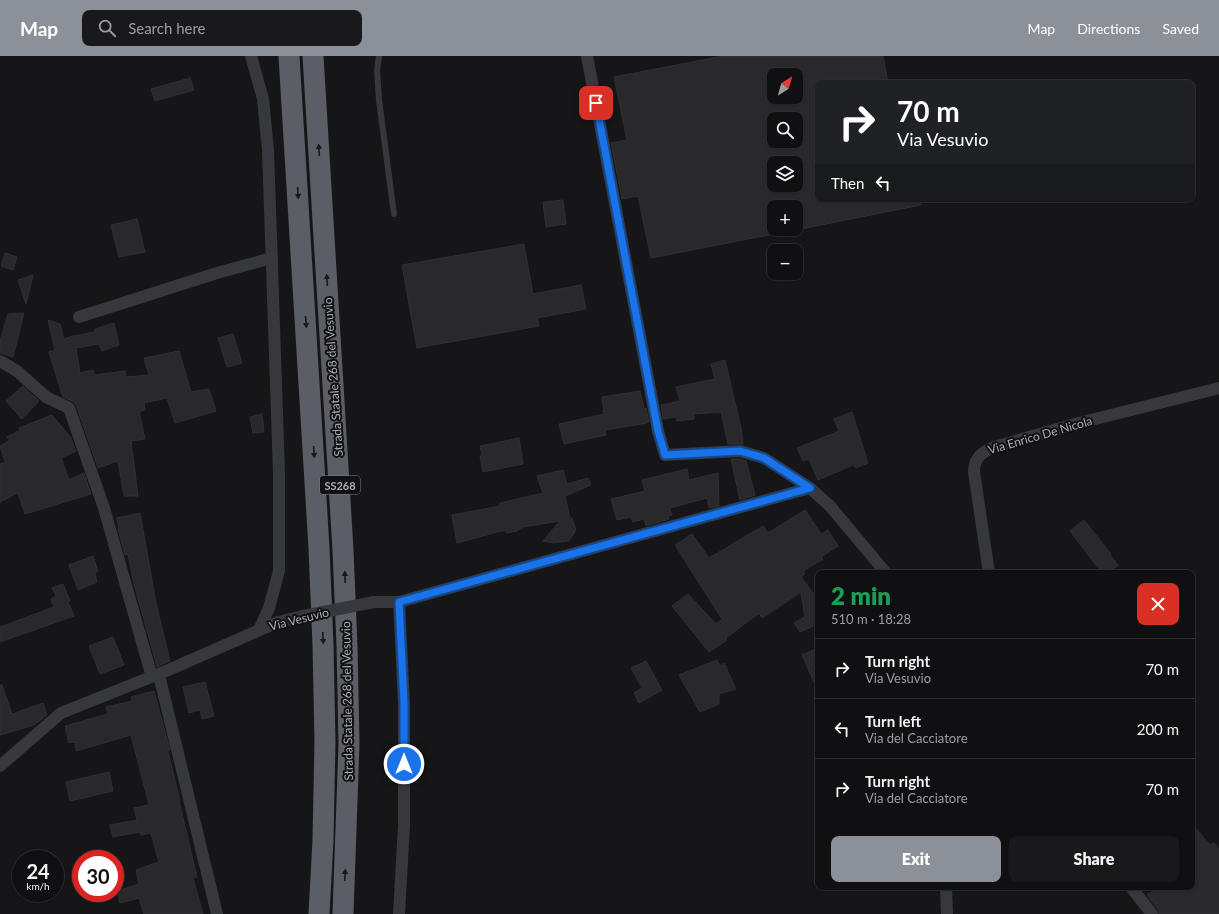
<!DOCTYPE html>
<meta charset="utf-8">
<style>
:root{--surface:#101012;--page:#19191b;--text:#f1f3f6;--muted:#9c9d9f;--line:#303032;--accent:#8c9099}
body{margin:0;font-family:Lato,sans-serif;background:var(--page);color:var(--text);height:100vh;display:flex;flex-direction:column;font-size:15px;white-space:nowrap}
*{box-sizing:border-box;margin:0}
p{font-size:13px;color:var(--muted)}
.icon{flex:none;width:22px;height:22px;fill:none;stroke:currentColor;stroke-width:2;stroke-linecap:round;stroke-linejoin:round}
.map{position:relative;flex:1;overflow:hidden}
.side{position:absolute;left:815px;top:514px;width:380px;height:320px;display:flex;flex-direction:column;background:var(--surface);border-radius:8px;box-shadow:0 1px 3px #0004,0 0 0 1px var(--line)}
.side>*{flex:none}
.guide{position:absolute;left:815px;top:24px;width:380px;height:122px;border-radius:8px;box-shadow:0 1px 3px #0004,0 0 0 1px var(--line);background:#202124;color:#fff;overflow:hidden}
.needle{width:26px;rotate:37deg}
.buttons{position:absolute;left:767px;top:12px;display:grid;gap:8px}
.buttons a{display:grid;place-items:center;width:36px;height:36px;border-radius:8px;background:var(--surface);box-shadow:0 1px 3px #0004,0 0 0 1px var(--line);font-size:20px}
.speed{position:absolute;left:12px;top:794px;display:flex;gap:8px;font-size:20px;font-weight:700;text-align:center}
.speed>*{display:grid;place-content:center;width:52px;height:52px;border-radius:50%;background:var(--surface);box-shadow:0 1px 3px #0004,0 0 0 1px var(--line);line-height:1}
.speed small{font-size:10px;font-weight:400}
.speed .limit{border:6px solid #d22;background:#fff;color:#111}
.pin{position:absolute;display:grid;place-items:center;width:34px;height:34px;color:#fff;margin:-17px;border-radius:8px;box-shadow:0 2px 6px #0006}
.me{position:absolute;width:44px;margin:-22px;rotate:0deg;stroke-linejoin:round;filter:drop-shadow(0 0 3px #0008)}
.turn{display:flex;align-items:center;gap:14px;height:84px;padding:0 16px;font-size:18px}
.turn .icon{width:52px;height:52px;stroke-width:2.5}
.turn b{display:block;font-size:28px;line-height:34px}
.then{display:flex;align-items:center;height:38px;padding:0 16px;background:#0003;gap:8px;font-size:15px}
.round{display:grid;place-items:center;flex:none;width:42px;height:42px;border-radius:8px;background:var(--page)}
.head{display:flex;align-items:center;justify-content:space-between;height:68px;padding:0 16px}
h1{font-size:24px;font-weight:800;line-height:30px;color:#1e9e55}
.primary-button{display:flex;gap:8px;margin-top:auto;padding:8px 16px}
.primary-button a{flex:1;height:46px;border-radius:8px;background:var(--accent);color:#fff;font-size:16px;font-weight:800;line-height:46px;text-align:center}
.primary-button a+a{background:var(--page);color:var(--text)}
ul{padding:0;list-style:none}
li{display:flex;align-items:center;gap:12px;height:60px;padding:0 16px;border-top:1px solid var(--line)}
li div{flex:1}
li b{display:block;font-size:15px}
li em{font-style:normal}
header{display:flex;align-items:center;gap:24px;box-sizing:border-box;height:56px;padding:0 20px;background:var(--accent);color:#fff}
header strong{font-size:19px}
nav{display:flex;gap:22px;margin-inline-start:auto;font-size:14px}
.search{width:280px;height:36px;background:var(--page);display:flex;align-items:center;gap:10px;box-sizing:border-box;padding:0 14px;border-radius:8px;color:var(--muted);font-size:15px}
.map>svg:first-child{display:block}
</style>
<header>
<strong>Map</strong>
<div class="search"><svg class="icon" aria-label="search" viewBox="0 0 24 24"><circle cx="10" cy="10" r="6"/><path d="M15 15l6 6"/></svg>Search here</div>
<nav><a>Map</a><a>Directions</a><a>Saved</a></nav>
</header>
<div class="map">
<svg width="1219" height="858" viewBox="0 0 1219 858">
<rect width="100%" height="100%" fill="#161618"/>
<g fill="#29292c" stroke="#303034" fill-rule="evenodd">
<path d="M723,0H883L888,27H818V143H921V149L796,174V151H774V178L651,202L638,140L622,143L611,87L627,84L614,21ZM774,19H796V41H774ZM774,63H796V85H774ZM774,107H796V129H774Z"/>
<path d="M190,22L194,34L155,45L151,33Z"/>
<path d="M563,144L566,168L546,171L543,146Z"/>
<path d="M137,163L145,196L119,201L111,169Z"/>
<path d="M524,188L533,238L581,229L586,253L537,262L539,270L417,292L402,209Z"/>
<path d="M5,197L17,201L13,214L1,210Z"/>
<path d="M33,219L26,248L18,224Z"/>
<path d="M24,257L13,301L0,297V285L8,258Z"/>
<path d="M48,264L60,268L64,283L73,280L95,276V273L114,267L119,289L102,295L99,288L76,292L80,317L93,314L94,319L125,315L126,321L149,319L144,302L179,295L191,336L209,333L216,355L175,367L167,342L144,347L145,354L139,356L145,383L131,385L138,440H124L118,405L98,412L76,349L72,345L63,341L49,296L55,294Z"/>
<path d="M233,278L242,307L227,311L218,282Z"/>
<path d="M725,304L741,372L743,388H728L721,356L694,358V363L677,365L676,361L663,363L661,349L680,345L676,331L715,323L711,308Z"/>
<path d="M23,330L39,345L22,363L6,345Z"/>
<path d="M640,335L644,353L646,352L649,366H647V367L605,374L606,379L564,388L559,368L604,358L602,341Z"/>
<path d="M852,356L868,407L856,412L853,409L818,424L809,403L803,405L797,392L839,375L834,363Z"/>
<path d="M262,358L264,376L253,377L250,361Z"/>
<path d="M52,359L71,382L76,395L61,402L69,424L84,417L91,438L25,458L18,437L0,446V408L5,406L0,390L10,384L7,381L20,374L19,372Z"/>
<path d="M519,382L523,408L483,416L480,400L482,399L480,390Z"/>
<path d="M731,403H739L746,405L755,439L740,444Z"/>
<path d="M687,413L689,424L718,417L719,450L709,452L707,442L670,452L672,459L668,460L669,463L646,470L644,463L633,466L631,461L617,464L611,443L645,435L642,424Z"/>
<path d="M563,414L567,428L588,422L591,429L565,440L570,462H572L576,474L569,485L553,487L543,485L560,465L523,471L517,475L507,477L505,474L457,487L452,459L500,450V447L543,437L537,420Z"/>
<path d="M805,454L821,478L828,474L838,490L821,501L823,503L803,515L805,518L801,521L818,544V568L800,576L794,567L805,561L801,536L762,562L759,557L726,582L727,584L709,596L672,550L688,538L716,568L722,563L675,489L692,478L709,502L763,470L768,477Z"/>
<path d="M140,457L156,547L170,605L157,611L134,528L128,498L125,499L118,473H119L117,462Z"/>
<path d="M1084,464L1111,498L1110,499L1118,509L1108,517H1102L1070,475Z"/>
<path d="M93,500L98,515L95,517L97,526L78,534L69,509Z"/>
<path d="M63,528L70,545L68,546L74,560L0,586V571L54,551L51,543L56,540L52,532Z"/>
<path d="M113,581L124,609L100,618L89,590Z"/>
<path d="M818,592V635L802,599Z"/>
<path d="M717,604L720,610L724,607L736,633L719,638V648L700,656L679,619Z"/>
<path d="M646,605L662,634L639,647L634,637L642,632L631,612Z"/>
<path d="M205,626L214,660L202,663L200,654L189,657L183,631Z"/>
<path d="M0,629H2L12,658L43,647L47,659L34,669L0,679Z"/>
<path d="M154,635L170,694L168,695L180,745H179L197,821L193,822L203,858H144L139,842L120,847L117,835L139,828L136,814L159,806L151,777L141,779L140,776L113,781L110,769L137,764L134,752L149,749L131,679L76,695L75,686L69,687L65,670L108,658L106,651L132,645L131,641Z"/>
<path d="M109,716L113,735L70,745L66,726Z"/>
<path d="M1192,768L1210,789L1214,787L1219,793V858H1159L1158,853L1147,839L1158,831H1192Z"/>
</g>
<g fill="none" stroke-linecap="round" stroke-linejoin="round">
<path stroke="#37383d" stroke-width="6" d="M379,0L377,14L379,44L394,158"/>
<g stroke="#37383d" stroke-width="12">
<path d="M251,0L263,43L268,94L279,417V515L269,552L259,574"/>
<path d="M587,0L658,375L665,399L740,395L764,402L810,432L830,450L886,517"/>
<path d="M79,261L217,217L272,202"/>
<path d="M0,305L17,315L46,341L69,352L104,452L152,621"/>
<path d="M989,517L974,416C974,403 980,398 991,392L1075,368L1219,332"/>
<path d="M374,546H399L810,432"/>
<path d="M399,546L404,647V769L399,858"/>
<path d="M159,619L217,858"/>
<path d="M0,710L61,657L166,615L278,566L303,560"/>
<path d="M946,831L947,858"/>
<path d="M1131,831L1152,858"/>
</g>
<g stroke="#5b5e65" stroke-width="21">
<path d="M289,0L319,492L323,589L325,686L323,784L319,858"/>
<path d="M313,0L343,494L347,590L349,688L343,858"/>
</g>
<path stroke="#37383d" stroke-width="12" d="M303,560L374,546"/>
</g>
<defs><path id="oneway-solid" d="M-6-.8H1V-3.2L6.5 0L1 3.2V.8H-6Z"/></defs>
<g fill="#18191b">
<use href="#oneway-solid" transform="translate(319 94) rotate(-94)"/>
<use href="#oneway-solid" transform="translate(298 137) rotate(86)"/>
<use href="#oneway-solid" transform="translate(327 224) rotate(-94)"/>
<use href="#oneway-solid" transform="translate(306 266) rotate(86)"/>
<use href="#oneway-solid" transform="translate(314 396) rotate(87)"/>
<use href="#oneway-solid" transform="translate(345 521) rotate(-92)"/>
<use href="#oneway-solid" transform="translate(323 582) rotate(88)"/>
<use href="#oneway-solid" transform="translate(345 819) rotate(-87)"/>
</g>
<g fill="none" stroke-linecap="round" stroke-linejoin="round">
<g stroke="#114b97" stroke-width="10">
<path id="route" d="M404,708V647L399,546L810,432L764,402L740,395L665,399L658,375L596,47"/>
</g>
<use href="#route" stroke="#1a73e8" stroke-width="7"/>
</g>
<g text-anchor="middle" dominant-baseline="central" stroke-width="4" stroke-linejoin="round" paint-order="stroke">
<rect fill="#111113" stroke="#7b7e86" stroke-width="1" x="320" y="420" width="40" height="18" rx="3"/>
<g font-size="11" font-weight="bold" fill="#a8adb8">
<text x="340" y="429">SS268</text>
</g>
<g font-size="12" fill="#a8adb8" stroke="#111113">
<text transform="translate(333 321) rotate(-94)">Strada Statale 268 del Vesuvio</text>
<text transform="translate(1040 379) rotate(-16)">Via Enrico De Nicola</text>
<text transform="translate(299 563) rotate(-14)">Via Vesuvio</text>
<text transform="translate(347 645) rotate(-91)">Strada Statale 268 del Vesuvio</text>
</g>
</g>
</svg>
<div class="buttons">
<a><svg class="needle" viewBox="-14 -14 28 28"><path d="M0-13l5 13h-10z" fill="#e53935"/><path d="M0 13l5-13h-10z" fill="#9c9d9f"/></svg></a>
<a><svg class="icon" aria-label="search" viewBox="0 0 24 24"><circle cx="10" cy="10" r="6"/><path d="M15 15l6 6"/></svg></a>
<a><svg class="icon" aria-label="layers" viewBox="0 0 24 24"><path d="M12 4l9 5-9 5-9-5zM3 14l9 5 9-5"/></svg></a>
<a>+</a>
<a>−</a>
</div>
<div class="speed"><div>24<small>km/h</small></div><div class="limit">30</div></div>
<div class="pin" style="left:596px;top:47px;background:#d93025"><svg class="icon" aria-label="arrive" viewBox="0 0 24 24"><path d="M6 21V4h12l-3 4 3 4H6"/></svg></div>
<svg class="me" style="left:404px;top:708px" viewBox="-20 -20 40 40"><circle r="17" fill="#1a73e8" stroke="#fff" stroke-width="3"/><path d="M0-11L8 9 0 5-8 9z" fill="#fff"/></svg>
<div class="guide">
<div class="turn"><svg class="icon" aria-label="right" viewBox="0 0 24 24"><path d="M7 20v-9h11M14 6l5 5-5 5"/></svg><div><b>70 m</b>Via Vesuvio</div></div>
<div class="then">Then<svg class="icon" aria-label="left" viewBox="0 0 24 24"><path d="M17 20v-9H6M10 6l-5 5 5 5"/></svg></div>
</div>
<section class="side">
<div class="head"><div><h1>2 min</h1><p>510 m · 18:28</p></div><a class="round" style="background:#d93025;color:#fff"><svg class="icon" aria-label="close" viewBox="0 0 24 24"><path d="M6 6l12 12M18 6L6 18"/></svg></a></div>
<ul>
<li><svg class="icon" aria-label="right" viewBox="0 0 24 24"><path d="M7 20v-9h11M14 6l5 5-5 5"/></svg><div><b>Turn right</b><p>Via Vesuvio</p></div><em>70 m</em></li>
<li><svg class="icon" aria-label="left" viewBox="0 0 24 24"><path d="M17 20v-9H6M10 6l-5 5 5 5"/></svg><div><b>Turn left</b><p>Via del Cacciatore</p></div><em>200 m</em></li>
<li><svg class="icon" aria-label="right" viewBox="0 0 24 24"><path d="M7 20v-9h11M14 6l5 5-5 5"/></svg><div><b>Turn right</b><p>Via del Cacciatore</p></div><em>70 m</em></li>
</ul>
<div class="primary-button"><a>Exit</a><a>Share</a></div>
</section>
</div>
